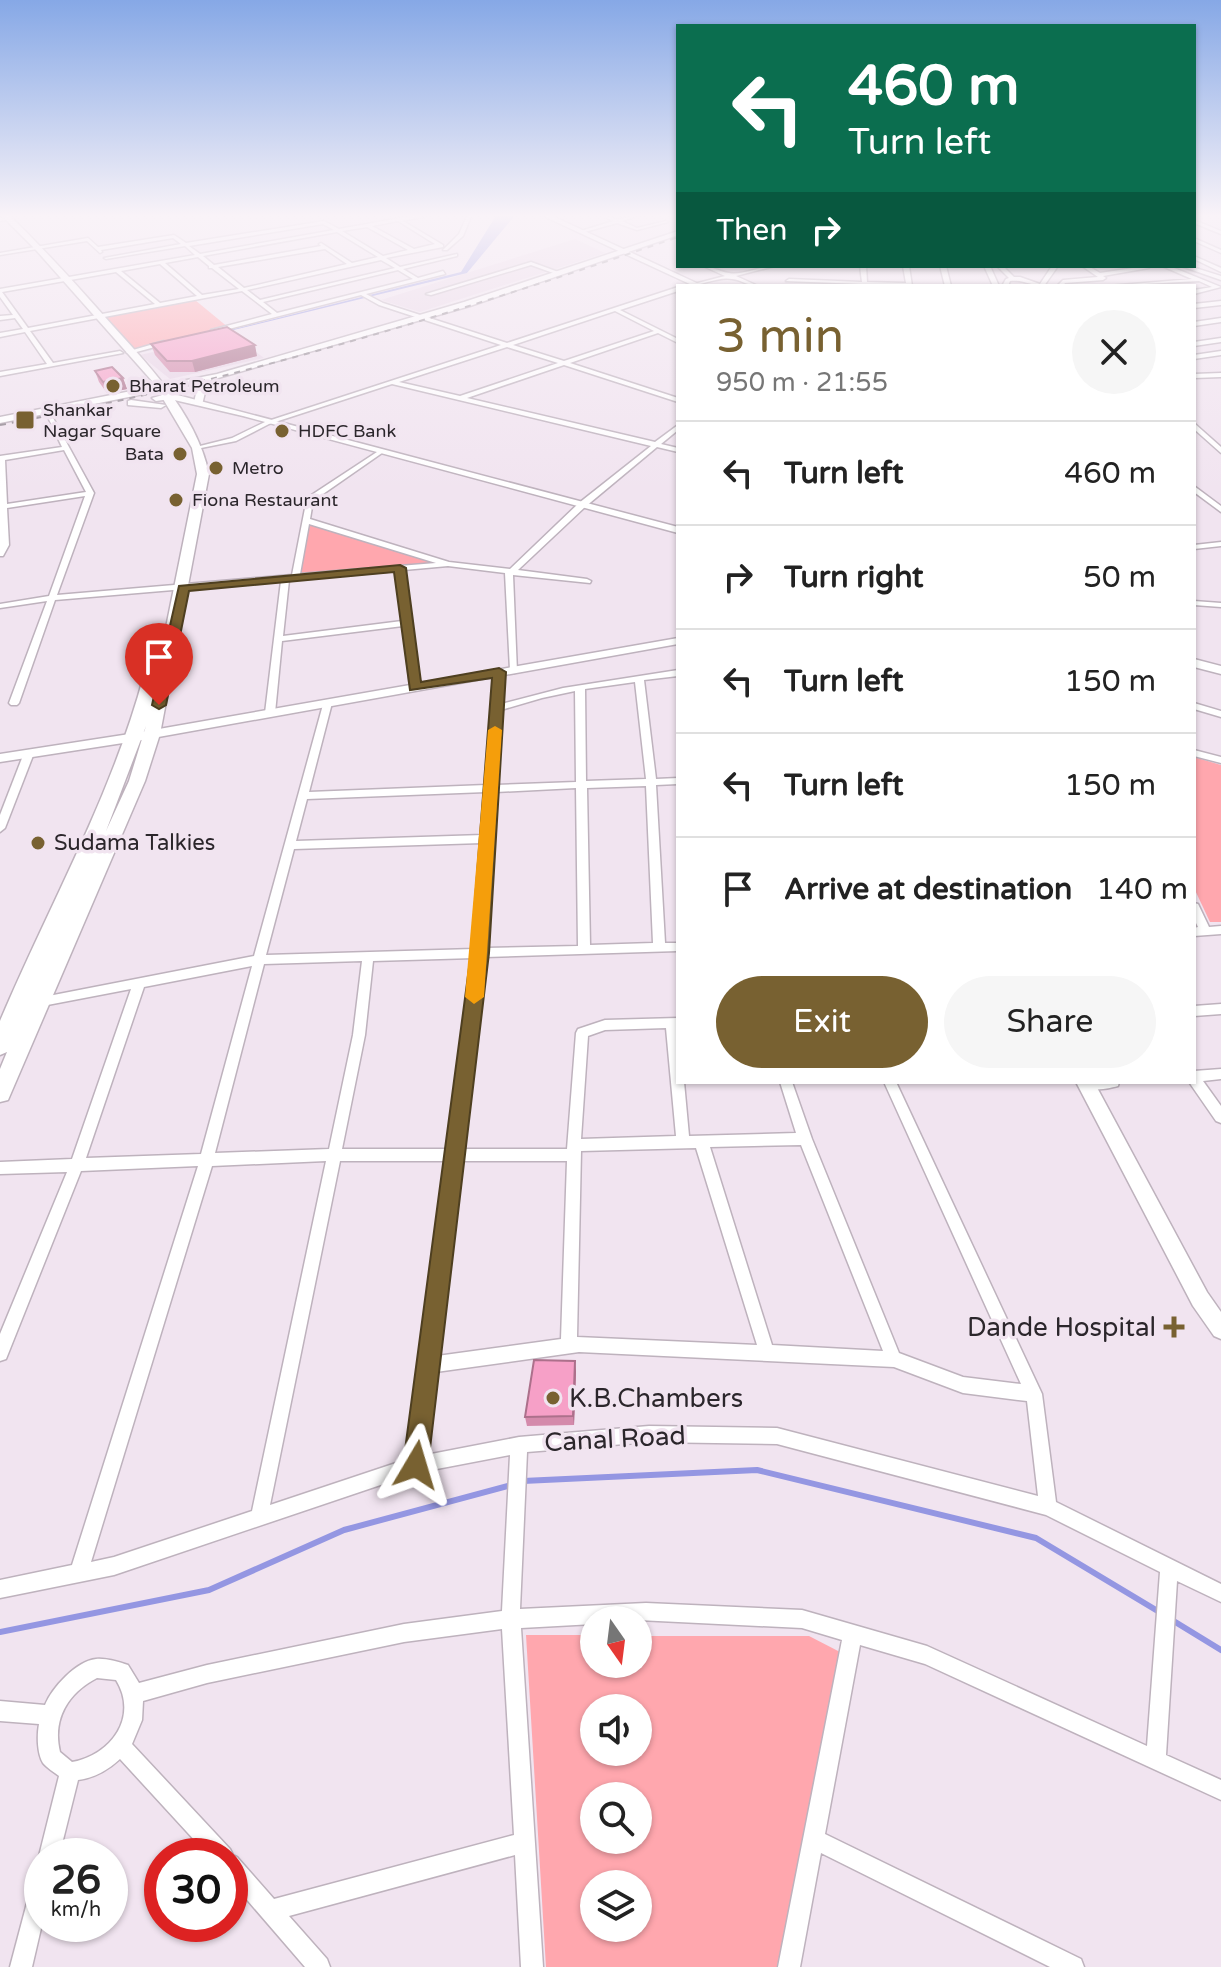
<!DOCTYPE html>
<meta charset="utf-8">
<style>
:root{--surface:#fff;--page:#f6f6f6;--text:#222;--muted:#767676;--line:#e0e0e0;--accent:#786131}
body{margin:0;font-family:"Varela Round",sans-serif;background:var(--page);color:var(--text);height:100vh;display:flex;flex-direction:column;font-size:30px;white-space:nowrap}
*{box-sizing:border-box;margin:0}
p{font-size:26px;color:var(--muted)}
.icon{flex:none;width:44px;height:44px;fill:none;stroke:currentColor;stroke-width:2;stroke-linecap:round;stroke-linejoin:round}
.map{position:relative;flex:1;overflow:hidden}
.panel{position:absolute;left:676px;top:284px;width:520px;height:800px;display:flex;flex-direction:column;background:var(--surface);border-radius:0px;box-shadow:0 2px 6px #0004}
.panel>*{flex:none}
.guide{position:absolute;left:676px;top:24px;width:520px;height:244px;border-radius:0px;box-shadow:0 2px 6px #0004;background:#0b6e4f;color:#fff;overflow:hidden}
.needle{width:52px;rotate:166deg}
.fabs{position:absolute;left:580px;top:1606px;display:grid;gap:16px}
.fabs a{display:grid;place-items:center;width:72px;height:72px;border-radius:50%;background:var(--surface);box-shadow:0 2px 6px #0004;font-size:40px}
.speed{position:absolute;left:24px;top:1838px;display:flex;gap:16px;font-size:40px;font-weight:700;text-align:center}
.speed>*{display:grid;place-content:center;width:104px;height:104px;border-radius:50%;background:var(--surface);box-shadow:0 2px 6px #0004;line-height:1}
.speed small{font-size:20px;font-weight:400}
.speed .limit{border:12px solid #d22;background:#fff;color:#111}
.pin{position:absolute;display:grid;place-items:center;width:68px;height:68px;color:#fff;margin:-82px -34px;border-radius:50% 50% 50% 0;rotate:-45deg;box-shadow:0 0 8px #0007}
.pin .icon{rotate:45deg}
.me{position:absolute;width:88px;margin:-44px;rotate:7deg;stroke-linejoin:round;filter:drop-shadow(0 0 6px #0008)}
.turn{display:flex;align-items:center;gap:28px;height:168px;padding:0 40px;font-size:36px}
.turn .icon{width:104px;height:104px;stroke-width:2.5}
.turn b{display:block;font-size:56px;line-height:68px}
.then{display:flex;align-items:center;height:76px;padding:0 40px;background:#0003;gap:16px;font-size:30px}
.round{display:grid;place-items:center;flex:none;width:84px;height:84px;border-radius:42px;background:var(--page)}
.head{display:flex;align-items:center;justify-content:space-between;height:136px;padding:0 40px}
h1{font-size:48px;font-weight:600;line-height:60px;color:var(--accent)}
.primary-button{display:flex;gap:16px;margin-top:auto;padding:16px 40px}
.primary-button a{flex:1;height:92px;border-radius:48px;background:var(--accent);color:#fff;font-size:32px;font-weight:600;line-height:92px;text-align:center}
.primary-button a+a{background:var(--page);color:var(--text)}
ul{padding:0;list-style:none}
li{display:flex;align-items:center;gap:24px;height:104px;padding:0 40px;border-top:2px solid var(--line)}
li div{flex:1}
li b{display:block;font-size:30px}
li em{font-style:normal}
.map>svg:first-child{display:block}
</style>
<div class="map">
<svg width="1221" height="1967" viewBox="0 0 1221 1967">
<rect width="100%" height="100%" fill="#f1e4f0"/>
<g fill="#e8d5e6">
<path d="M575,239L605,253L420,312L381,300Z"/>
<path d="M233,334L264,358L170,379L140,355Z"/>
</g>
<g fill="#ffa7ae" fill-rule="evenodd">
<path d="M195,300L229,328L133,353L102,317Z"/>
<path d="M310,523L448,564L300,576Z"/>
<path d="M1194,757L1221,765V922H1210L1194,888Z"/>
<path d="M526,1635H594V1664H638V1636H809L840,1652L777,1967H546ZM594,1708H638V1752H594ZM594,1796H638V1840H594ZM594,1884H638V1928H594Z"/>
</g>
<path fill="#9496e2" d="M497,214H516L467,273L139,353L461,272Z"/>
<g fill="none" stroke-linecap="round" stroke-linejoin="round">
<g stroke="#9496e2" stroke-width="6">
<path d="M523,1481L757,1470L1036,1538L1161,1613"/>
<path d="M1172,1620L1221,1650"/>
<path d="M0,1632L209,1590L344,1530L511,1485"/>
</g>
<g stroke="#beb2bd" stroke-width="3">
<g id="minor">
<path d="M422,214H434L403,221L443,245V247L386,258L400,267L457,254V256L403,269L418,278L443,271L445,274L366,294L383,303L507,343L678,287V291L620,310L678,339V343L658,333L570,363L678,398V402L564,365L467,398L655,442L678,425V430L661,444L678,448V452L657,447L585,507L518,570L587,579L591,581L590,583L513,575L517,672L514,673L510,670L505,573L448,566L404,570L420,687L418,689H412L410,687L403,626L282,641L275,713L270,716L267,715L265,713L281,581L55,600L19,703L17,705H11L9,703L47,601L0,608V604L49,596L85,496L7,508L9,545L3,556H0V456L62,447L47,415L52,416L94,493L57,595L292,575L307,498L380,450L383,452L382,453L313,501L310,519L449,562L510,569L579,503L651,446L392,384L269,424L236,441L196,449V447L232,438L265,422L501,345L379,305L361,295L213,333L211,330L272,314L242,291L30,331L53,363L120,351L123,353L0,376V372L47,364L25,332L0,337V333L23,329L15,318L0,320V316L13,315L0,297V289L195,255L185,246L106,259L104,258L181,244L173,238L101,250L102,252L100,253L87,241L0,255V253L88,238L98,247L174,235L186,243L324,221L339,229ZM398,221L435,244L414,249L372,226ZM323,224L334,230L200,254L189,246ZM367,227L408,250L383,256L342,231ZM337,232L378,257L352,263L321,243L319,244L321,246L214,265L203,256ZM325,249L347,264L244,288L218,267ZM198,257L209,266V268H212L239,289L202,295L165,263ZM381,260L395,268L260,300L247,290ZM160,264L197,296L160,303L121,271ZM398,270L413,279L277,313L263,302ZM116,272L155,304L28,328L2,292ZM615,311L654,331L564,361L513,345ZM507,347L558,363L460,396L399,382ZM64,450L86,492L7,504L5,460ZM309,524L436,563L300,574ZM396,571L402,621L283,636L289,580Z"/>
<path d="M468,214H472L463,236L447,250H443L459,234Z"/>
<path d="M598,214C606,214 610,218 617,219C624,220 634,214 642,214L622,221L637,228L666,221L668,222L637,230L617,223L581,233V231L613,221Z"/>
<path d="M1194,220L1221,231V234L1194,223Z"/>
<path d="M1194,238L1221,250V253L1194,241Z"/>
<path d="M1194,256L1221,268V272L1194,259Z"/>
<path d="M531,262L561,273L556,274L531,265L431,295L426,294Z"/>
<path d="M703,266C713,266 719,272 729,273C742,276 760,266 775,266L736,276L758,286C748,286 742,280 732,279C719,276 701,286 686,286L725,276Z"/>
<path d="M860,266H866L867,282L906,283L903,266H909L912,286L786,281L789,279L862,282Z"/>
<path d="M940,266H946L951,286H945Z"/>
<path d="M997,266H1003L1014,277H1020L1040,284L1052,266H1058L1044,286C1032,286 1022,279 1010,281L1008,286H1002L1006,279L1009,278Z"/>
<path d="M1082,266H1088L1100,273L1146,266L1149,268L1103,276L1106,278L1103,280L1065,283L1063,286H1057L1063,280L1098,277Z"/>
<path d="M1162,266H1169L1221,287L1194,294V290L1212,287L1199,281L1108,286L1192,279Z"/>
<path d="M1181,266H1189L1221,276V280Z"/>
<path d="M1221,301V305L1194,308V304Z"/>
<path d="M1221,318V322L1194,326V322Z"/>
<path d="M1221,338V342L1194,346V342Z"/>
<path d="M164,341L166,344L129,354L126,352Z"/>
<path d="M1221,351V355L1194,359V355Z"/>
<path d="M1221,373V377L1194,378V374Z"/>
<path d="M1194,423L1221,447V453L1194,429Z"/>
<path d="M1194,486L1221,506V512L1194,492Z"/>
<path d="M1221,542V546L1194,549V545Z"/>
<path d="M1194,601L1221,603V607L1194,605Z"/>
<path d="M499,669L503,672L501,704L563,688L678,670V676L644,680L656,779L678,778V784L656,785L665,943H678V951L485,957L462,1149H567L576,1033L578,1029L605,1020L678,1018V1082H684L689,1136L796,1133L780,1082H792L812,1139L899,1353L963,1377L1021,1384L884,1082H896L1042,1394L1056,1502L1221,1584V1602L1177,1581L1166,1755L1221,1780V1800L925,1664L860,1645L825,1834L1081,1959L1084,1967H1050L821,1853L800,1967H778L842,1640L802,1628L638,1620H594V1624L521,1628L543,1967H521L515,1855L289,1916L327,1959L330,1967H305L230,1880V1856H209L120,1759C108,1770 94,1778 78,1780L59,1856H42V1863L39,1856L59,1776C54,1772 47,1768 43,1763C37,1753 37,1735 39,1724L0,1721V1701L45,1705C52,1688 76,1661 96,1659C105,1658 119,1662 128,1665L139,1683L207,1665L404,1624L502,1611L510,1455L416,1473L114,1575L0,1598V1580L72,1565L198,1166L81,1171L6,1359L0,1361V1334L67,1172L0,1174V1162L72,1159L131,989L37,1007L33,1005L31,1002L33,999L254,956L324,701H330L332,703L309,792L486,785L495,672ZM635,682L646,779L586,781L585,689ZM575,691L576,782L496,785L501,710L542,698ZM646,786L653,943L590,945L587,788ZM576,788L578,946L486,948L496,792ZM486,792L483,835L296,841L307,799ZM482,843L474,949L266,955L294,849ZM474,958L449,1149H342L365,1035L373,961ZM362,961L353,1035L329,1149L215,1153L264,964ZM252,966L201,1154L86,1158L144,987ZM666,1028L676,1136L581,1139L588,1036L605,1030ZM801,1145L883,1351L772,1345L710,1147ZM696,1148L757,1345L577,1337L581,1151ZM326,1161L252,1511L114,1557L91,1562L212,1166ZM340,1161H447L408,1459L270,1505ZM461,1161H567L561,1339L437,1356ZM579,1352L894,1367L963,1393L1027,1401L1038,1496L777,1428L649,1426L519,1437L426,1455L436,1372ZM649,1442L777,1444L1046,1515L1160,1572L1147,1746L927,1646L802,1610L646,1603L520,1609L527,1452ZM502,1629L514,1835L274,1899L237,1857L233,1855L230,1849L132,1744L142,1720L143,1701L207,1683L404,1642ZM97,1678L116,1680C139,1717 111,1755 72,1762L60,1752C52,1719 68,1693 97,1678Z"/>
<path d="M1194,703L1221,711V717L1194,709Z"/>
<path d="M29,750L34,753L5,828L0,832V815L24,753Z"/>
<path d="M1194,750L1221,757V763L1194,756Z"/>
<path d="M1194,903L1198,904L1209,927L1221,926V934L1194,936V928L1198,927L1194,919Z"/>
<path d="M1221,1004V1014L1194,1016V1006Z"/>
<path d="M1221,1069V1079L1203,1081L1221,1106V1123L1216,1121L1189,1082H1194V1071Z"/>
<path d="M1080,1082H1119L1118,1086C1108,1089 1091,1091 1081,1088Z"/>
<path d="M42,1874V1924L32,1967H10L32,1884L35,1877Z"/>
</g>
</g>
<g stroke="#beb2bd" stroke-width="3">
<g id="tertiary">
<path d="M539,214H548L703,286H694Z"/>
<path d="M984,266H990L999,286H993Z"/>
<path d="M170,393L678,527V533L243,416L170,399L156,401L152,398Z"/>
<path d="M678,638V644L136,741L0,762V754L136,733Z"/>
<path d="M1194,659L1221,666V674L1194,667Z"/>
<path d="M1076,1082H1094L1207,1292L1221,1312V1339L1214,1336L1193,1306Z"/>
</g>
</g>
<g stroke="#beb2bd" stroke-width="3">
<g id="secondary">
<path d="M0,217L6,220L0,221Z"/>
<path d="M678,231V235L470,306L204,382L207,384L202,405L194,403L198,383L0,423V417L217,374L464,302Z"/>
<path d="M131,400L166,405L161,408L128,405V401Z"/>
</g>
</g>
<g stroke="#beb2bd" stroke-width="3">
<path id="primary" d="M0,214H8C42,247 74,282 105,317C146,363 196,412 209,474L160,734L145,781L11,1093L8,1100L0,1102V1069L7,1052L0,1055V1021C49,905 111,798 144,675L151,671L157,672L197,474L192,448L153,382L36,250ZM146,726L129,781L106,831Z"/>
</g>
<use href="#minor" fill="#fff" fill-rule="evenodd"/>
<use href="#tertiary" fill="#fff" fill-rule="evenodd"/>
<use href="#secondary" fill="#fff" fill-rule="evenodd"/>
<use href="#primary" fill="#fff" fill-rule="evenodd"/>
<path stroke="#8e858e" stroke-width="2" stroke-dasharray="6 6" stroke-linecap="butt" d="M0,425C232,382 455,314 678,237"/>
</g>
<g fill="#d48aab">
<path d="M151,344L257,356L195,372H170L155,355Z"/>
<path d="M95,371L123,378L127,389L107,393L99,382Z"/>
<path d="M576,1371L574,1425L527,1426L525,1417Z"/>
</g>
<g fill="#ac708b">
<path d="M255,345L257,356L195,372L192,361Z"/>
<path d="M123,378L127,389L107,393L103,382Z"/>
<path d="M575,1361L576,1371L574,1425L573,1416Z"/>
</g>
<g fill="#f6a0c7" stroke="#ac708b" stroke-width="2">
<path d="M227,327L255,345L192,361H167L151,344Z"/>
<path d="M112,367L123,378L103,382L95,371Z"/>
<path d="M534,1360L575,1361L573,1416L525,1417Z"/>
</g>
<linearGradient id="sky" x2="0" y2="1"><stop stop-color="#86a8e6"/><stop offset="0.44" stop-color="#f9f3f8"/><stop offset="1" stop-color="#f9f3f8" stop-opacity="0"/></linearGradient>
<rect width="1221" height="490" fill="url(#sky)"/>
<path fill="#786131" stroke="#4e3f20" stroke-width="2" d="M400,565L406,568L421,682L499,668L506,672L489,953L428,1465L425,1474L416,1477L407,1474L403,1465L471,953L492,678L410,690L394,572L189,591L166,705L159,709L152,705L179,586Z"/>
<path fill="#f59e0b" d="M495,726L502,730L484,997L474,1004L465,997L488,730Z"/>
<g fill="#786131" stroke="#f1e4f0" stroke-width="3">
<circle cx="113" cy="386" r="8"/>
<rect x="15" y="410" width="20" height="20" rx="4"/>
<circle cx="282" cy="431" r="8"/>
<circle cx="180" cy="454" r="8"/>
<circle cx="216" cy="468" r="8"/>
<circle cx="176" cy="500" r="8"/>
<circle cx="38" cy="843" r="8"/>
<path d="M1170 1315h8v8h8v8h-8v8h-8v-8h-8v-8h8z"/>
<circle cx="553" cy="1398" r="8"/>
</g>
<g text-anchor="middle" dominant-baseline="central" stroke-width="7" stroke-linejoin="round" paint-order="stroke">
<g font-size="18" fill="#2b262b" stroke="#f1e4f0" text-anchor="start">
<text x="129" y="386">Bharat Petroleum</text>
<text x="43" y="410">Shankar<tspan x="43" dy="21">Nagar Square</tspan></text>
<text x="298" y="431">HDFC Bank</text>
<text x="164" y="454" text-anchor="end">Bata</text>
<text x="232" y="468">Metro</text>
<text x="192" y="500">Fiona Restaurant</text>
</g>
<g font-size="22" fill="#2b262b" stroke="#f1e4f0" text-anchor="start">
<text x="54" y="843">Sudama Talkies</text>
</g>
<g font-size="26" fill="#2b262b" stroke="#f1e4f0" text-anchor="end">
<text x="1156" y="1327">Dande Hospital</text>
<text x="569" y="1398" text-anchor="start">K.B.Chambers</text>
</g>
<g font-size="26" fill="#2b262b" stroke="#f1e4f0">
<text transform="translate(615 1439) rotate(-3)">Canal Road</text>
</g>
</g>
</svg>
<div class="fabs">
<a><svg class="needle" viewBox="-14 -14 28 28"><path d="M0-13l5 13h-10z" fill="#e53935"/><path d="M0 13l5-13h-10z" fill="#767676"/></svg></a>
<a><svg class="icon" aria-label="sound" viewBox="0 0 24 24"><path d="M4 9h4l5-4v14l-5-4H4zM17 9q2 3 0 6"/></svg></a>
<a><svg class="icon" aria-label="search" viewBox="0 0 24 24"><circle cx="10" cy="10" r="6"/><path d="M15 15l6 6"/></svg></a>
<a><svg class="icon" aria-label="layers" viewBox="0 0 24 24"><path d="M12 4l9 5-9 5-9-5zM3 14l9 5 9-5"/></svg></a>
</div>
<div class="speed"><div>26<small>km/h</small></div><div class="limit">30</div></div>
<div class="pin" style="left:159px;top:705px;background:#d93025"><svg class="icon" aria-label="arrive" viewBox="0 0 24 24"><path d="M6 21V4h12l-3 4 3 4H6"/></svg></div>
<svg class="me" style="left:416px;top:1465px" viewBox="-20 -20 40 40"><path d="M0-17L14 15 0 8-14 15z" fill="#786131" stroke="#fff" stroke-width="4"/></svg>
<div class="guide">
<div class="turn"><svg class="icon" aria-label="left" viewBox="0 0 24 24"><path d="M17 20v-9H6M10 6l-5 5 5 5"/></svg><div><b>460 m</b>Turn left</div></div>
<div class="then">Then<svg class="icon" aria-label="right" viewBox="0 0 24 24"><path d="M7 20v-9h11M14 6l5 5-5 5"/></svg></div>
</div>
<section class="panel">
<div class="head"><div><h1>3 min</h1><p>950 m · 21:55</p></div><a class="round"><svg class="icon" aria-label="close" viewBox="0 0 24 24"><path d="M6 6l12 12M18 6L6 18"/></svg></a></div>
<ul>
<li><svg class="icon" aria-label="left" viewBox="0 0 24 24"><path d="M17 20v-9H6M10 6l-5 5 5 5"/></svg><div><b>Turn left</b></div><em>460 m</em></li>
<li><svg class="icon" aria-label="right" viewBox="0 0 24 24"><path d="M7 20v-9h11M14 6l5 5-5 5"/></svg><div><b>Turn right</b></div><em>50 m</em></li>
<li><svg class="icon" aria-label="left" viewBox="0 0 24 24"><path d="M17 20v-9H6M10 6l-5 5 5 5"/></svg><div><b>Turn left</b></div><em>150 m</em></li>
<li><svg class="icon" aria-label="left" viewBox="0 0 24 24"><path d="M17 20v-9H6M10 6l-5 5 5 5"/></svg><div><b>Turn left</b></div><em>150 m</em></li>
<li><svg class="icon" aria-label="arrive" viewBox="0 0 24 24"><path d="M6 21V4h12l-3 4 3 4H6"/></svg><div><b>Arrive at destination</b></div><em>140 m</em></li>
</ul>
<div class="primary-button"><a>Exit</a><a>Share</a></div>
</section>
</div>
